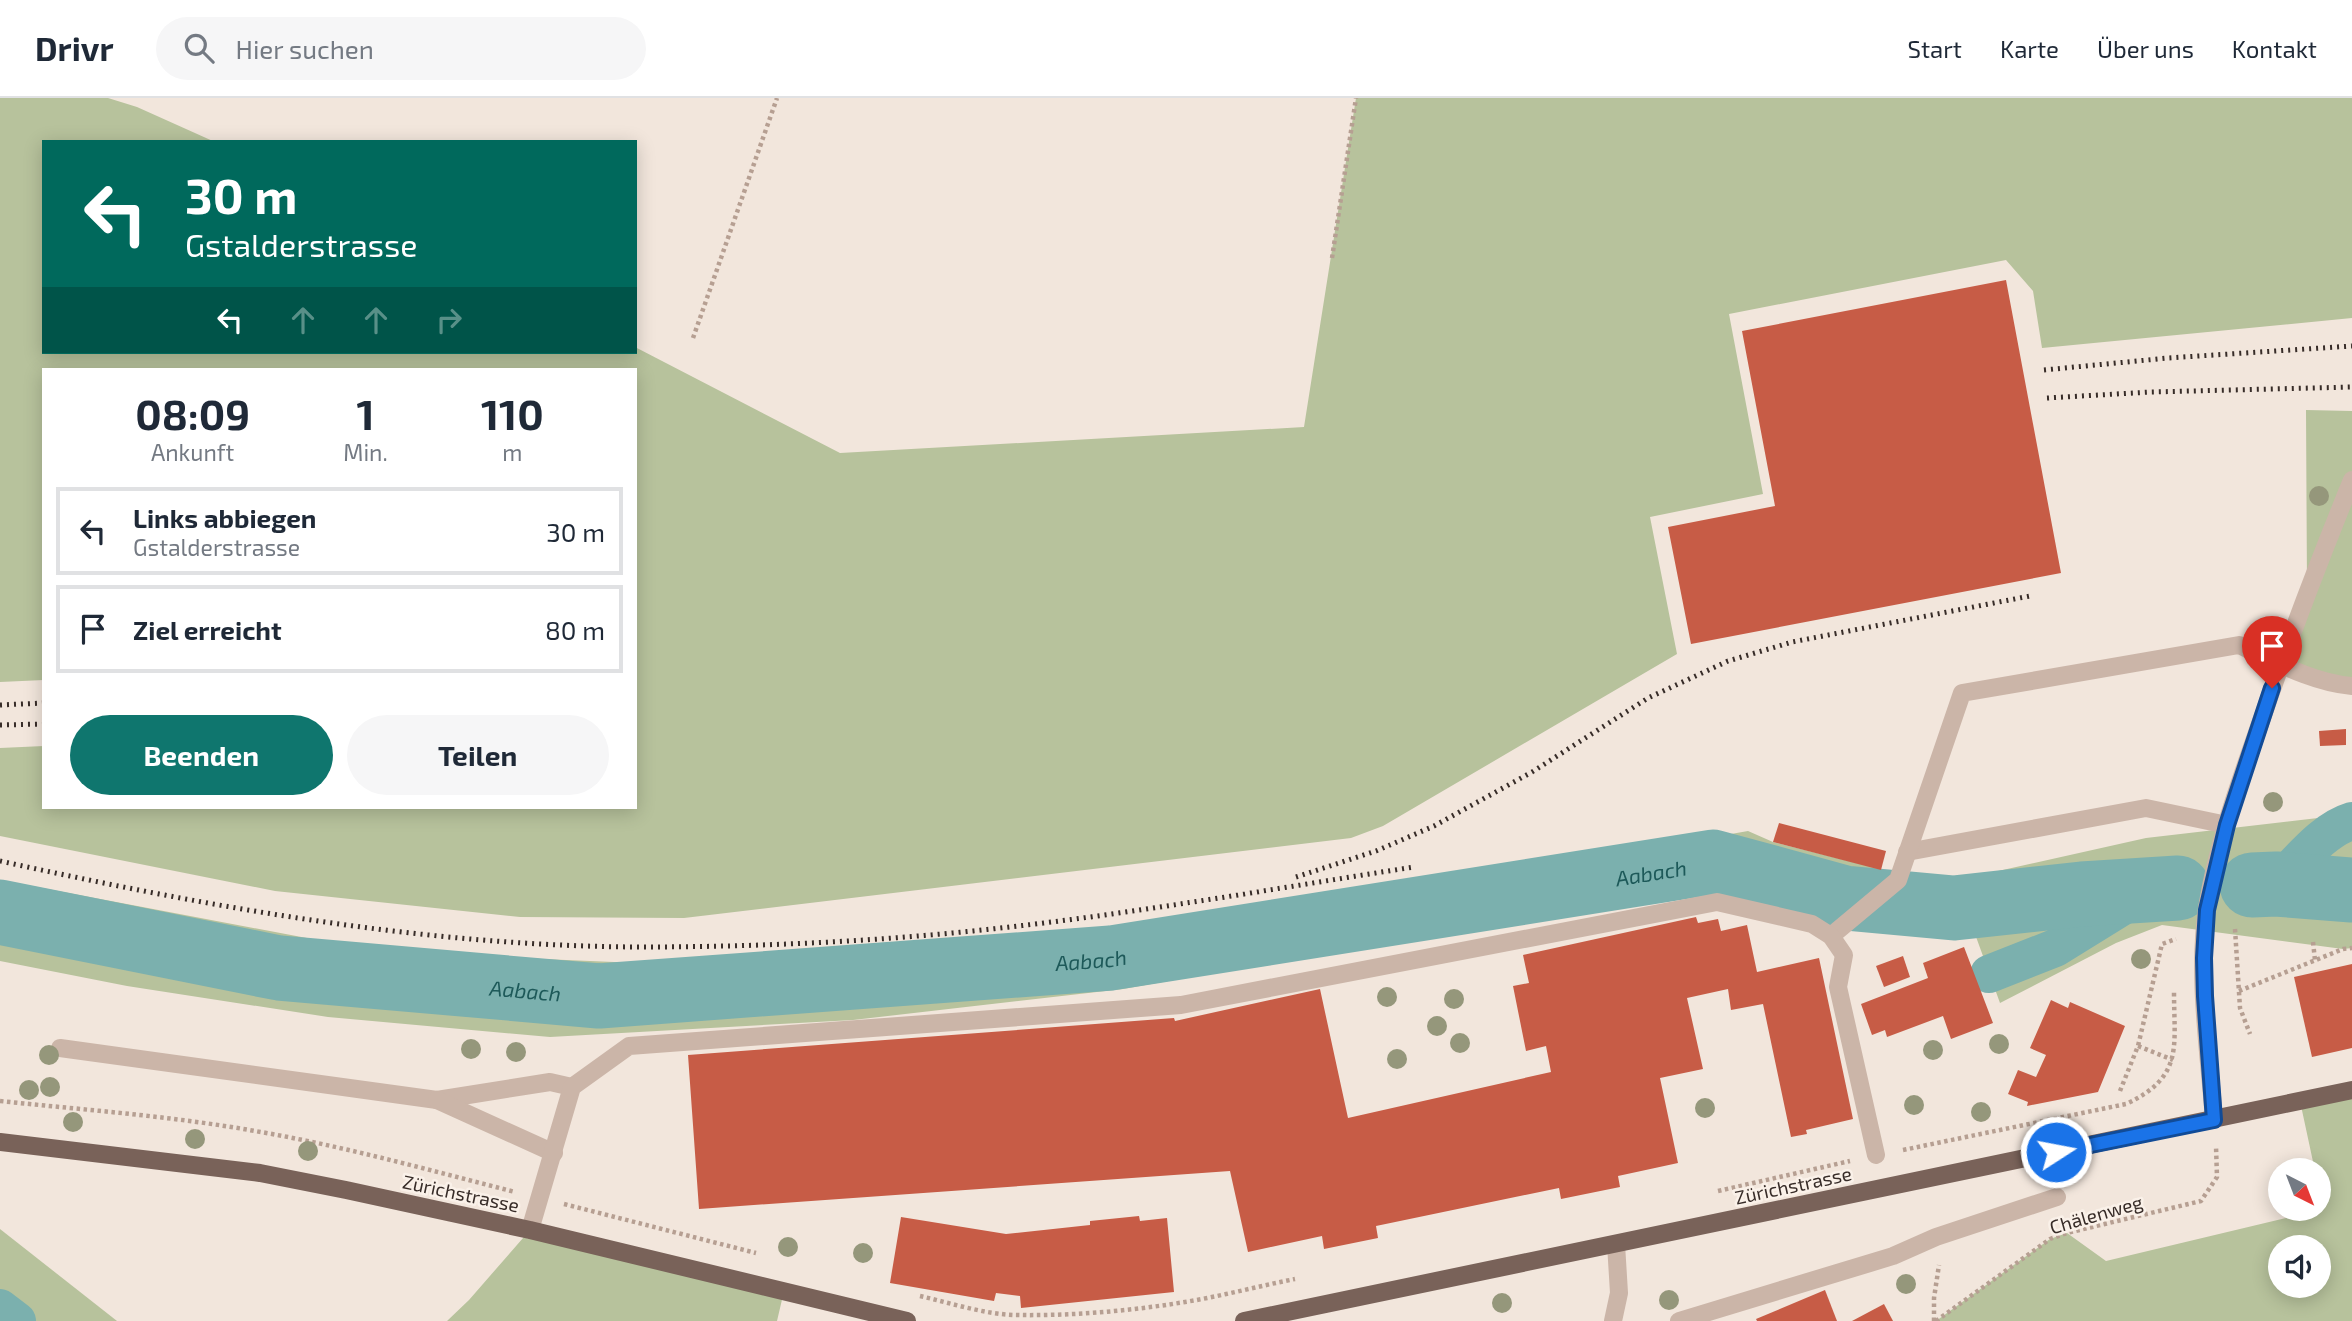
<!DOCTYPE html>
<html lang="de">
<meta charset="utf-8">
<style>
:root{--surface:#fff;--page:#f6f6f7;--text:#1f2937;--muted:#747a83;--line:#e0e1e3;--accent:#0f766e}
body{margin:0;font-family:"Exo 2",sans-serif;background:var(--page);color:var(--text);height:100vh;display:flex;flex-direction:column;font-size:26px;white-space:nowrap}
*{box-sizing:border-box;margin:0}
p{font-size:23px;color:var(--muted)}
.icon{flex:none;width:38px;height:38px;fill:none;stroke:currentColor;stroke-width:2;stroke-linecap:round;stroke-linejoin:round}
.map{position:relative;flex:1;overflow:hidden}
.sheet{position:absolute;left:42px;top:270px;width:595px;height:441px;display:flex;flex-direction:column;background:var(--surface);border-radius:0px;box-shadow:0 4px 18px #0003}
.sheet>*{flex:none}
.top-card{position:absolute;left:42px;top:42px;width:595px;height:214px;border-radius:0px;box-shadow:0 4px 18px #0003;background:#00695c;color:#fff;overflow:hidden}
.needle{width:46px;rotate:138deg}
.buttons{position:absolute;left:2268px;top:1060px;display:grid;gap:14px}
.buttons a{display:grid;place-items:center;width:63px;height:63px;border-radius:50%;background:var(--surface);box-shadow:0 4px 18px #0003;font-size:35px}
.pin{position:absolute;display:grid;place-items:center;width:60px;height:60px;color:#fff;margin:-72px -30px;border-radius:50% 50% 50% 0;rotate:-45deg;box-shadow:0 0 7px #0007}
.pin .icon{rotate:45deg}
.me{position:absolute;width:77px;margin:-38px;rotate:79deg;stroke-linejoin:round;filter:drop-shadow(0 0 5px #0008)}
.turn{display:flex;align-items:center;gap:24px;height:147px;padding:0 28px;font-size:32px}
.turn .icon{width:91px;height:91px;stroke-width:2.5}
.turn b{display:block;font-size:49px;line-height:60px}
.lanes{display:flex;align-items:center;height:66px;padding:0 28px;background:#0003;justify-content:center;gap:35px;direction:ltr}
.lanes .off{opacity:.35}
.eta{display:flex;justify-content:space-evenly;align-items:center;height:119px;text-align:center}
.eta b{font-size:42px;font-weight:700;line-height:49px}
.cta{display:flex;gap:14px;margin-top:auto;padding:14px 28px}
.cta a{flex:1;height:80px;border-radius:42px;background:var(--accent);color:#fff;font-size:28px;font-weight:700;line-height:80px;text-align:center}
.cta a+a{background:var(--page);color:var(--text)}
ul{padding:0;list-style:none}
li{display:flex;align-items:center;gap:21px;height:88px;margin:0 14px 10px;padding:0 14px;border:4px solid var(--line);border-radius:0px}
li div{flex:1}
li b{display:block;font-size:26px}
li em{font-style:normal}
header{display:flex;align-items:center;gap:42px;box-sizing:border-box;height:98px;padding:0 35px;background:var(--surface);border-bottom:2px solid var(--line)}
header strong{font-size:33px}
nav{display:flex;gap:38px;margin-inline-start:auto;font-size:24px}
.search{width:490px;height:63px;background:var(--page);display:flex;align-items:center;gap:18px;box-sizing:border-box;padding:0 24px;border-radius:38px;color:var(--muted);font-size:26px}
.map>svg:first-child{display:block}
</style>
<header>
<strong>Drivr</strong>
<div class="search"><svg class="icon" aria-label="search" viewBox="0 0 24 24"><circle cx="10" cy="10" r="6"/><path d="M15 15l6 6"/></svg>Hier suchen</div>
<nav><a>Start</a><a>Karte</a><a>Über uns</a><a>Kontakt</a></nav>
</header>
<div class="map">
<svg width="2352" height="1223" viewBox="0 0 2352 1223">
<rect width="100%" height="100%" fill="#f2e6dc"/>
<g fill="#b7c29c" fill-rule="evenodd">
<path d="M0,0H108L137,9L215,44H44V254H635V249L840,355L1304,329L1356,0H2352V220L2042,250L2033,193L2006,162L1729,216L1763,396L1650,419L1677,556L1383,728L1351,740L684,820L520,819L275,793L0,738V650L44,648V709H635V271H44V582L0,584Z"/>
<path d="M2306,312L2352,313V588L2280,566L2307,490Z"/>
<path d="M2352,716V850L2343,851L2162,827L2116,845L2000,905L1975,836L1904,834L1709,788L1123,891L853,922L550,939L328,919L127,888L0,863V782L312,841L518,860L686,867L834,862L1161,828L1407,793L1748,733L1773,744L1940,786L2146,740Z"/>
<path d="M2352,992V1223H1936L2050,1141L2067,1135L2106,1163L2323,1111L2319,1088V1073H2315L2300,1003ZM2280,1150H2319V1188H2280Z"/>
<path d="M0,1131L117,1223H0Z"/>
<path d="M530,1132L784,1193L777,1223H447L469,1202Z"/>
</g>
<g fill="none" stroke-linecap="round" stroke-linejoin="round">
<g stroke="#7bb0ae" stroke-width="38">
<path d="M2276,786C2298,765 2322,732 2352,723"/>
<path d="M1989,876L2055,850L2152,790"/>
<path d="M0,1210L17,1223"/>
</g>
<g stroke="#7bb0ae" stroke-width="65">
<path d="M2252,787L2276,786L2352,792"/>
<path id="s1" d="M0,814L279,870L599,898L1111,860L1713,764L1845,800L1954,810L2082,796L2178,790"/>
</g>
</g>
<g fill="#c75c46">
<path d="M2006,182L2061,475L1691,546L1668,429L1775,408L1742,233Z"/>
<path d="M2346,631V647L2320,648L2319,633Z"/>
<path d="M1779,725L1886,753L1881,772L1773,744Z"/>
<path d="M1696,819L1698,825L1718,821L1721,833L1747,827L1757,874L1819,860L1853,1021L1806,1032L1807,1036L1791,1039L1763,906L1731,912L1728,891L1687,900L1703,971L1660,980L1678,1065L1618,1078L1620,1089L1561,1101L1559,1090L1376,1128L1378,1140L1324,1151L1322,1138L1248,1154L1230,1073L699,1111L688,957L1174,920L1175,923L1320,891L1348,1020L1551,974L1546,948L1526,953L1513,888L1529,885L1523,857Z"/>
<path d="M1964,849L1993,925L1951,941L1943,918L1887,939L1885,932L1872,937L1861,906L1928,880L1923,865Z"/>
<path d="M1903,858L1910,879L1884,889L1876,868Z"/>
<path d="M2352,866V950L2312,959L2294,879Z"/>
<path d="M2051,902L2068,910L2070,904L2125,928L2098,994L2027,1008L2028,1004L2008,996L2018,972L2036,979L2046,957L2030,950Z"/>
<path d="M1139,1118L1140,1123L1167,1120L1174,1194L1021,1210L1020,1198L996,1195L994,1203L890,1185L901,1119L1006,1136L1090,1127V1123Z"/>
<path d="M1825,1192L1837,1223H1757L1756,1221Z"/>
<path d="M1884,1206L1893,1223H1852Z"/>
</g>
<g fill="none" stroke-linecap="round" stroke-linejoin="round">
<g stroke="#b69f92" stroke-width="4.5" stroke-dasharray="3.5 3.5" stroke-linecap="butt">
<path d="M1332,160L1356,0"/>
<path d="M693,240L777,0"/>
<path d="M2235,831L2240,910L2250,936"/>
<path d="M2313,844L2315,862"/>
<path d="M2239,893L2343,851L2352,850"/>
<path d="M2138,948L2173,962"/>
<path d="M2120,993L2138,948L2162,846L2176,841"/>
<path d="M0,1003C85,1012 171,1018 255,1033C343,1048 429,1072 515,1094"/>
<path d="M1903,1052L2126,1006C2184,979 2174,949 2174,894"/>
<path d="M1718,1093L1850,1063"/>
<path d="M564,1106L756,1155"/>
<path d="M920,1198C951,1205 983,1216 1015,1217C1071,1218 1130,1213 1185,1204C1222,1198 1259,1188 1295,1181"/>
<path d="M1934,1223V1200L1939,1167"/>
<path d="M1936,1223L2050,1141L2067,1135L2201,1103L2217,1079L2216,1048"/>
</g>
<g stroke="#cbb5a8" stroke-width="18">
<path d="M1907,754L2146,710L2227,727"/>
<path d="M1831,838L1898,782L1962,595L2239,547C2274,563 2313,585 2352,588"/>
<path d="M60,950L437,1002L550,984L572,989"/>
<path d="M437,1002L554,1055"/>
<path d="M2214,1022C2209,953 2197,879 2207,810C2217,747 2239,686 2260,626C2288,544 2319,463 2352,382"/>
<path d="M530,1132L572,989L629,948L1181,907L1717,804L1812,826L1831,838L1844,857L1838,889L1876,1057"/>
<path d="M1613,1223L1619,1195L1616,1146"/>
<path d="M1679,1223L1893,1158L1936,1139L2057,1099"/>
</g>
<g stroke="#796259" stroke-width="18">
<path d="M0,1044L260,1075L346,1092L530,1132L907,1223"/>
<path d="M1244,1223L2352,992"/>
</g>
<g stroke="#372c28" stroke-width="5" stroke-dasharray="2 5" stroke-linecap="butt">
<path d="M2044,272L2168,260L2352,248"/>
<path d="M2047,300L2151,294L2352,289"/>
<path d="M0,607L44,605"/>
<path d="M0,627L44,626"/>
<path d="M0,763C209,809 424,848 638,849C753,849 868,844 982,832C1127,817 1271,791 1414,769"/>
<path d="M1296,779L1376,753L1434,728L1532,674L1648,600L1728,563L1792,544L2030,498"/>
</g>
</g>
<g fill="#95977b">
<circle cx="2319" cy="398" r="10"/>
<circle cx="2273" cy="704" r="10"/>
<circle cx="2141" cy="861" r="10"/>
<circle cx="1387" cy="899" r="10"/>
<circle cx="1454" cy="901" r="10"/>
<circle cx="1437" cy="928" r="10"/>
<circle cx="1460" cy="945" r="10"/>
<circle cx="1999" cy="946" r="10"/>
<circle cx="471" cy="951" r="10"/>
<circle cx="1933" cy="952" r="10"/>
<circle cx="516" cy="954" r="10"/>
<circle cx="49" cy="957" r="10"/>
<circle cx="1397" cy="961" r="10"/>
<circle cx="50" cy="989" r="10"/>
<circle cx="29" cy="992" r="10"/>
<circle cx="1914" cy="1007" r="10"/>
<circle cx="1705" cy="1010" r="10"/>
<circle cx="1981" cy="1014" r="10"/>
<circle cx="73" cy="1024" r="10"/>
<circle cx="195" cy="1041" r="10"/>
<circle cx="308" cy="1053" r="10"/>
<circle cx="788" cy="1149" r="10"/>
<circle cx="863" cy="1155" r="10"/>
<circle cx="1906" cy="1186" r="10"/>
<circle cx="1669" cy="1202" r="10"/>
<circle cx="1502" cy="1205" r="10"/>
</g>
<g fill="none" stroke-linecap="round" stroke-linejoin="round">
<g stroke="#114b97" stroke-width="18">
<path id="route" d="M2056,1054L2214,1022L2205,898L2204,860L2207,812L2227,727L2272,590"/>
</g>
<use href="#route" stroke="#1a73e8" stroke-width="12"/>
</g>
<g text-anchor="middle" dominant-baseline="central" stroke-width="5" stroke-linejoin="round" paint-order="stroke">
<g font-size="19" fill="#372c28" stroke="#faf1e9">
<text transform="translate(1793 1087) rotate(-12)">Zürichstrasse</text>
<text transform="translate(461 1095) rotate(12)">Zürichstrasse</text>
<text transform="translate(2096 1116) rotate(-16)">Chälenweg</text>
</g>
<g font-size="21" font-style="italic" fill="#1d5959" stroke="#faf1e9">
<text stroke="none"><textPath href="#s1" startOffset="1666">Aabach</textPath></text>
<text stroke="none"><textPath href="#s1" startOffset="1099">Aabach</textPath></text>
<text stroke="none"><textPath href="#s1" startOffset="532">Aabach</textPath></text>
</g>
</g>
</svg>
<div class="buttons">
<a><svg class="needle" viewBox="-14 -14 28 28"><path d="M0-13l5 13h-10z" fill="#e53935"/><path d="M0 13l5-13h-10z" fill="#747a83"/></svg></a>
<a><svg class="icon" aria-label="sound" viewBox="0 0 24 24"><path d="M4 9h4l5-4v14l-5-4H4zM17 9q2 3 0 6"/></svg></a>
</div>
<div class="pin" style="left:2272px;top:590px;background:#d93025"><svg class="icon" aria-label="arrive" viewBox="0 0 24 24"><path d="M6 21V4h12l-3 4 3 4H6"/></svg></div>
<svg class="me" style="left:2056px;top:1054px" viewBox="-20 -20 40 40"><circle r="17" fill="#1a73e8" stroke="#fff" stroke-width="3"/><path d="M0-11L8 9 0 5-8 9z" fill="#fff"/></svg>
<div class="top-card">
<div class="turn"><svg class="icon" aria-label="left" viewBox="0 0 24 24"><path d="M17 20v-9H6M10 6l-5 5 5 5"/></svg><div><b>30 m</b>Gstalderstrasse</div></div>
<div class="lanes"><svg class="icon" aria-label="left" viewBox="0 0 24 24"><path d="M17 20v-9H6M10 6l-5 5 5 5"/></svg><svg class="icon off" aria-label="ahead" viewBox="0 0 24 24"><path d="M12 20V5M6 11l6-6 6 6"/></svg><svg class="icon off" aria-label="ahead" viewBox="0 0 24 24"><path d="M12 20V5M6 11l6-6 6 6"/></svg><svg class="icon off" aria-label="right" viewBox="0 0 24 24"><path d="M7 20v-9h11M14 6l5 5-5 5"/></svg></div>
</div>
<section class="sheet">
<div class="eta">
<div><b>08:09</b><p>Ankunft</p></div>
<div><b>1</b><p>Min.</p></div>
<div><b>110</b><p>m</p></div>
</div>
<ul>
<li><svg class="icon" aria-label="left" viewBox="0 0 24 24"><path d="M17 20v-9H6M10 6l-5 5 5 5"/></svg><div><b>Links abbiegen</b><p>Gstalderstrasse</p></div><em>30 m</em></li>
<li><svg class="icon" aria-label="arrive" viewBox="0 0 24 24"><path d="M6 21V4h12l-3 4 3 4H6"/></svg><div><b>Ziel erreicht</b></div><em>80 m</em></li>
</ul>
<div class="cta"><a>Beenden</a><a>Teilen</a></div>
</section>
</div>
